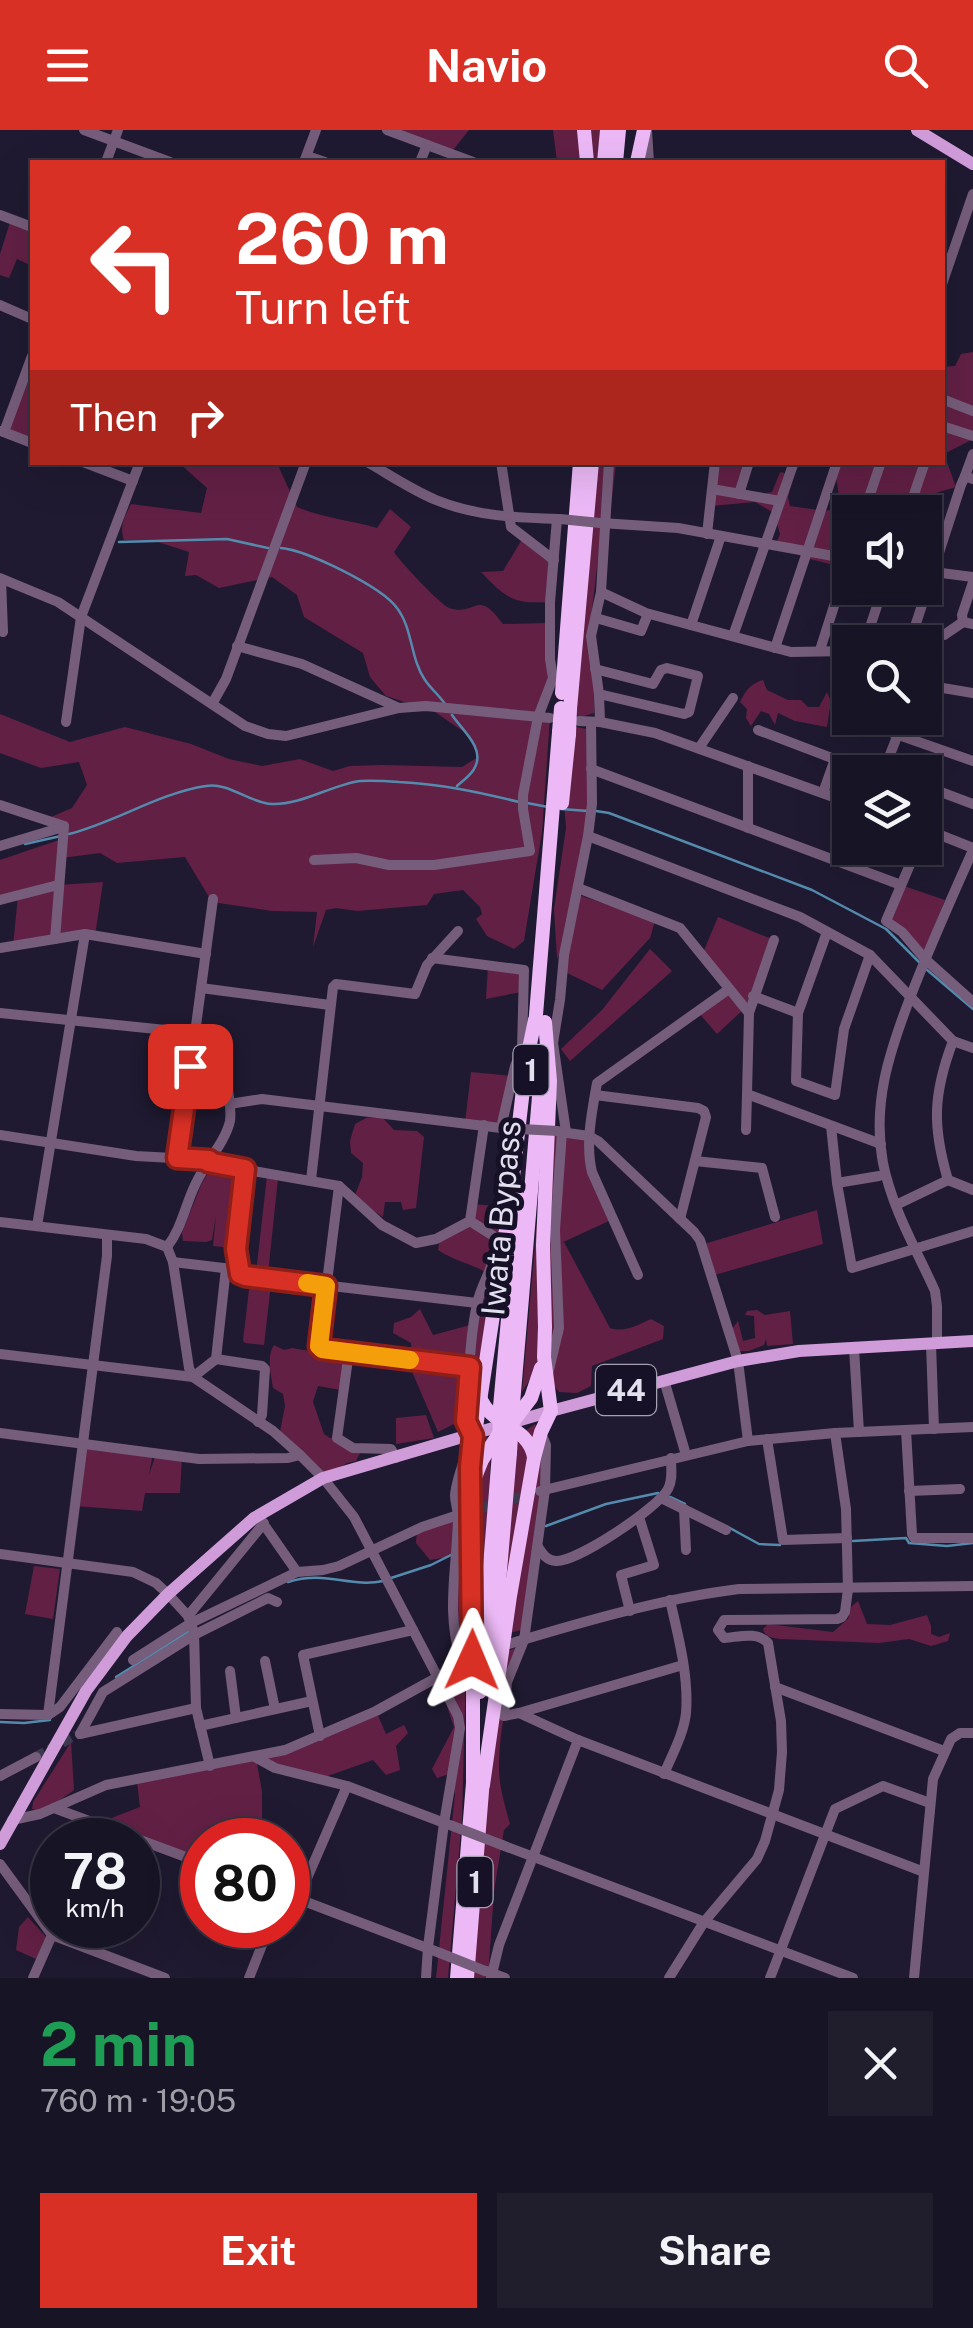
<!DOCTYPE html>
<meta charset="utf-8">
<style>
:root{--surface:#171425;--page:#201d2d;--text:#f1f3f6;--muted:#9e9ea7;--line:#363342;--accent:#d93025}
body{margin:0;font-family:"Public Sans",sans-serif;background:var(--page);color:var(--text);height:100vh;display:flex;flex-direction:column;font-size:38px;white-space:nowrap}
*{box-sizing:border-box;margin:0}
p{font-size:32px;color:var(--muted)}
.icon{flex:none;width:55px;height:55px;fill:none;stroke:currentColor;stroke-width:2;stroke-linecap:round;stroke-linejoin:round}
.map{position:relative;height:1848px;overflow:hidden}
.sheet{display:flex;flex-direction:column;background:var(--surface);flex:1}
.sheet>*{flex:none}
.guide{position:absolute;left:30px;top:30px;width:915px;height:305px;border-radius:0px;box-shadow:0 10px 40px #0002,0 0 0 2px var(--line);background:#d93025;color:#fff;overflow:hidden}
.controls{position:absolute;left:832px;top:365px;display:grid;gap:20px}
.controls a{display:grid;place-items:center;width:110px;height:110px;border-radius:0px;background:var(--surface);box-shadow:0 10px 40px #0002,0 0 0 2px var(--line);font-size:50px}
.speed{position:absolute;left:30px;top:1688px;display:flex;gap:20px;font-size:50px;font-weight:700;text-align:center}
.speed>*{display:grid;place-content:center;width:130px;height:130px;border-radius:50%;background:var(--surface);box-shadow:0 10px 40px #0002,0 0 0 2px var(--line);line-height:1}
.speed small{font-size:25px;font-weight:400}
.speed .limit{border:15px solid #d22;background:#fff;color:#111}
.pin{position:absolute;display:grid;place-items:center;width:85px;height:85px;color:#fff;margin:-42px;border-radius:20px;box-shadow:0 5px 15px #0006}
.me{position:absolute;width:110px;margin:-55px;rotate:1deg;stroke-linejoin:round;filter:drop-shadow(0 0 8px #0008)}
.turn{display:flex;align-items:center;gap:35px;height:210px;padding:0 40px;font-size:45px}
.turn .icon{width:130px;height:130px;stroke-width:2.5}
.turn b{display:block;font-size:70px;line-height:85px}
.then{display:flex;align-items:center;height:95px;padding:0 40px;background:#0003;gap:20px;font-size:38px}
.round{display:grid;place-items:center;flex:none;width:105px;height:105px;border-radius:0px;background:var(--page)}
.overview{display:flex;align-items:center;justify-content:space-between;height:170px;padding:0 40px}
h1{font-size:60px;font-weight:700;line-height:75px;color:#1e9e55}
.action{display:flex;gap:20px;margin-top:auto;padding:20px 40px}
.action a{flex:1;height:115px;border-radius:0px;background:var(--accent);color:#fff;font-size:40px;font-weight:700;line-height:115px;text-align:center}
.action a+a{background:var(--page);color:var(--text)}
header{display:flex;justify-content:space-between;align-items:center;height:130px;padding:0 40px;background:var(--accent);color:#fff;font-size:45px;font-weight:700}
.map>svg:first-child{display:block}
</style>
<header><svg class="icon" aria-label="menu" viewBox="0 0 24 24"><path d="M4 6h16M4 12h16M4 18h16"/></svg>Navio<svg class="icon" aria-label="search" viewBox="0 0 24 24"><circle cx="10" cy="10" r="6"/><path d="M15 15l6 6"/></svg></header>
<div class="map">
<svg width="973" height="1848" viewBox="0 0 973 1848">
<rect width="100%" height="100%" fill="#1f1a31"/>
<g fill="#622045">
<path d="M387,0H469L450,24Z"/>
<path d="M553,0H600L597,32H557Z"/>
<path d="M11,89L32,97V136L17,129L9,148L0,145V124Z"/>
<path d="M973,222V309L944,324L956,357L915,369L907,382H850V439L806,428L776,414L780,404L774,383L755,372L711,376L715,333H745L742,338L743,368L772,362L780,342L794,345L788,367L790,376L825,381L841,377L836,348L838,333L942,332L943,237L955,236L961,224Z"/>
<path d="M32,231V313L5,300Z"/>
<path d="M179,333H277L297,377C323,388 350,390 377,398L390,379L411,397L394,422C401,433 440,474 449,478C477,487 476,457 503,494L546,493L552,551L536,586L550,588L542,702L524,811L514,819L487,806L476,789L482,784L480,777L463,760L434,764L427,775L357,781L336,778L326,780L313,817L317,782L272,781L212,772L185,727L117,733L100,723L62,728L58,755L103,752L95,806L13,817L18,765L0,768V730L62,709L58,698L44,690L72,678L87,655L79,632L41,638L0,623V584L70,612L125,597L191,614L229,629L262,636L300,629L333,641L350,636L383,635L462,637L478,627L467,604L435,582L386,566L370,547L363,523L304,487L297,465L272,447L219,458L196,445L185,446L189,422L155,411L124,410C119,396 125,387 131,374L201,383L207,358Z"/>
<path d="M598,333H616L610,386L601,404L590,496L596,541L594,583L581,587L573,583Z"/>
<path d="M524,406L554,430L550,472C512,474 506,468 481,442L503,441Z"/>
<path d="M763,550L767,560L788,570H801L808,577H819L827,562L831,571L827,597L795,591L778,583L775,595L769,584L761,581L751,596L746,588L747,579L740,572C746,560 750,554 763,550Z"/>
<path d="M572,596L591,600L592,674L576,764L655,791L650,808L602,860L563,841L567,808L557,829L554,779L566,698L563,661Z"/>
<path d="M901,755L945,770L922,826L886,791Z"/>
<path d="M718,787L774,810L745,878L717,904L698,882L729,859L702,825Z"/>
<path d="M650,819L672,841L570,931L561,919L602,880Z"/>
<path d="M488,835L521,839V862L486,869Z"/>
<path d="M471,942L513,946L503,993H465Z"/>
<path d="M382,987L394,1000L417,1001L424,1007L416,1078L403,1080L401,1072H385L383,1087L362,1073L355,1065L362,1047L363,1033L351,1023L350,1011L355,994L366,988Z"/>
<path d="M504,1003L515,1004L474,1287L460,1291L438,1302L413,1244L411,1213L393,1203L394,1193L411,1187L420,1179L433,1205L474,1194L489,1144C473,1134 454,1131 438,1120L440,1107L467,1094L473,1074L495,1076Z"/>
<path d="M549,1005L589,1006L590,1030L611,1090L557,1115L564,1112L610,1198C624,1203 638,1195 651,1189L664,1196L663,1209L592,1236L591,1256L577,1263L559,1262L538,1237L522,1262L538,1081Z"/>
<path d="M210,1039L241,1042L232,1118L213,1116L216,1085L212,1110L206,1112L183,1111L182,1103L201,1055Z"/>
<path d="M267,1046L278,1048L268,1144L256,1143Z"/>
<path d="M817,1080L823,1114L711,1146L701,1115Z"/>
<path d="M250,1151L271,1154L264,1215L245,1213L243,1211Z"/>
<path d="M757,1180L765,1185L790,1181L793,1214L767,1216L766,1209L764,1215L749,1221H740L735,1213L732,1199L738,1191L743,1211L755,1208L754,1186L745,1185L747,1181Z"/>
<path d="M274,1215L284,1220L292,1218L345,1227L341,1260L318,1256L313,1272L324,1304L330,1308H337L360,1323L356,1331L347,1333L323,1348L279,1307L285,1276L283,1264L273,1258C271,1244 266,1228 274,1215Z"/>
<path d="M426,1285L434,1308L396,1314V1288Z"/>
<path d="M535,1294L546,1319L525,1499L495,1507L515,1308Z"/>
<path d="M492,1306C489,1349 485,1500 464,1527L459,1509L454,1426L430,1430L416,1413L417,1400L457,1385L455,1366L476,1310Z"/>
<path d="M87,1314L153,1323L149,1345L156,1324L182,1327L180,1363H145L142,1381L75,1376Z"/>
<path d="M34,1436L60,1439L53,1489L25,1484Z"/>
<path d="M858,1471L867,1494L890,1495L927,1485L931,1496V1504L939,1507L950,1503L948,1511L931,1516L909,1509L879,1513L780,1509C773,1508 765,1507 763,1499L768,1494L833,1502L848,1489L851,1477Z"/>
<path d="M518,1517C510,1556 499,1597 499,1638C499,1657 505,1675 510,1694L504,1700L494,1761L488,1848H473L491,1593L508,1521Z"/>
<path d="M466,1536L462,1688L448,1848H436L455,1664L449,1644L437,1648L432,1639L454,1597L437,1546Z"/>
<path d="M376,1581L386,1604L404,1595L408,1603L396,1616L400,1640L386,1645L373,1630L322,1648L256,1628L262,1661V1690L238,1687L217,1710H202V1732L104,1695L114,1687L140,1677L137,1652L255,1627Z"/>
<path d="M71,1612L74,1660C62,1668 46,1683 32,1679L33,1672Z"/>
<path d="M28,1787L46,1807L36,1829L16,1820L19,1797Z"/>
</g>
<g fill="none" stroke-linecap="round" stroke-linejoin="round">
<g stroke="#548bad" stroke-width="2.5">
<path d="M119,412L227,409L268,418"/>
<path d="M281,418C307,420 382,457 397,478C413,499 410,528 425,550C431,559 439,565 445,574"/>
<path d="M452,585C462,600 485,618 475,637C472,645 463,650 457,656"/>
<path d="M527,673L548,677"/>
<path d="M561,679L588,681"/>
<path d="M596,681L609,683L812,760L886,799L920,833"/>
<path d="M69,704C116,692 159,663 206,656C229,652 249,673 272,674C302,675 331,655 360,651C373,650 386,651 399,652C441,654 478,662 519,672"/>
<path d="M25,714L61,706"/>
<path d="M926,839L973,879"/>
<path d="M670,1367L685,1374"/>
<path d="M546,1396L606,1374L658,1363"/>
<path d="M728,1397L759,1414L780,1415"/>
<path d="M853,1411L906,1408L909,1413L947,1416L973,1413"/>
<path d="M391,1448L431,1435L453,1424"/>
<path d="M288,1452C326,1440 350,1458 383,1451"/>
<path d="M116,1547L191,1500"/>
<path d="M0,1592L24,1593L50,1590"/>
</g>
<g stroke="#3c384e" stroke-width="10" stroke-dasharray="10 5" stroke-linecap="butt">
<path d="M468,1382L534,1363"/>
<path d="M36,1627L76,1605"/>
</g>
<g stroke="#765d7b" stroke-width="10">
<path d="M84,0L170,32"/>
<path d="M387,0L473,32"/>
<path d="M647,1L649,32"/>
<path d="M307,26L325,32"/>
<path d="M106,32L118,0"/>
<path d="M304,32L316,0"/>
<path d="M420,32L427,15"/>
<path d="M0,85L32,97"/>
<path d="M942,154L973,64"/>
<path d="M0,175L32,189"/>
<path d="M942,269L973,281"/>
<path d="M942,296L973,306"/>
<path d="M1,301L32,313"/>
<path d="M4,302L32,226"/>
<path d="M83,332L133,351"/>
<path d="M367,332C390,345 412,360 436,370C475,386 518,388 559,389"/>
<path d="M501,332L511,397L554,430"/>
<path d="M965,346L973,324"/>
<path d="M712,359L780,371"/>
<path d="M739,364L749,332"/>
<path d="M864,382L881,332"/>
<path d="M908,382L925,332"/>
<path d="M601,393L678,398L850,429"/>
<path d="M707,404L715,332"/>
<path d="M926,441L973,447"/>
<path d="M0,448L58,472L245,596L268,604L286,606L399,578L426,576L550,588"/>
<path d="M973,452L962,485L963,492L973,494"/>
<path d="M601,462L646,483L791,522L850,521"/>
<path d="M596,488L641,501L648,484"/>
<path d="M691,495L721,406"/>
<path d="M0,501L3,502L1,449"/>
<path d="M733,506L794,332"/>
<path d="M865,512L883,458"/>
<path d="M910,512L961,355L965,346L973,349"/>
<path d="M918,512L944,505L963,492"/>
<path d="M237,516L302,534L399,578"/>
<path d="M775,518L837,332"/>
<path d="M820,520L850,426"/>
<path d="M595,539L653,554L661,540L667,538L698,546L689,582L684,584L599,564"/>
<path d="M925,555L973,563"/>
<path d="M212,574L226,549L306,332"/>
<path d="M850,588L973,631"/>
<path d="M579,591L600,592L655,603L850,673"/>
<path d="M66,592L81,487L140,332"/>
<path d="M600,592L599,564L591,506L601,462L609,332"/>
<path d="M758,600L866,641"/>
<path d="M699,618L733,568"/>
<path d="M748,636V698"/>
<path d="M591,639L901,755"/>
<path d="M889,642L884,640L898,604"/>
<path d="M925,656L973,674"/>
<path d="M823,663L835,629"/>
<path d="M0,675L64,696"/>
<path d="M925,699L973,718"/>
<path d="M588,706L800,787L870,825L953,911L973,918"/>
<path d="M0,716L63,697"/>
<path d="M917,718L886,791L902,802L925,829L973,872"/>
<path d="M314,730L356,728L389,735H434L530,721L523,679V665L538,587L553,548L550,529V472L557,389"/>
<path d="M578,758L680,798L749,883L747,964L881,1014"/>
<path d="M0,770L58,755"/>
<path d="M827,802L798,883L796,951L835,965L844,899L870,825"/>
<path d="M55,809L64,696"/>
<path d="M0,818L85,804L206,824"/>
<path d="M201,858L330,875"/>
<path d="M753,866L798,883"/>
<path d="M0,883L195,903C203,906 210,909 215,915C224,926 232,977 230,991C225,1013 205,1033 196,1053C185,1075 182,1098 167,1117"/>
<path d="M749,883L774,810"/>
<path d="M595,965L698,978L704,981L706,987L680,1089"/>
<path d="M229,974L262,969L501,998L515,936L522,920L524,840L432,828"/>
<path d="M831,996L837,1053L852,1138L973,1101"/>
<path d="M746,1000L747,964"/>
<path d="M560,1002L589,1006L598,1011L694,1102L700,1110L738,1231L748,1311"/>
<path d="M566,1002L553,913L560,870L564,825L588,706L592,674L591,593"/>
<path d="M0,1005L136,1026L209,1030"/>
<path d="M177,1028L184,968L195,903L213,769"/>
<path d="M695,1031L762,1038L775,1087"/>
<path d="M208,1033L339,1056L382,1095L416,1113L436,1109L470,1091L484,995"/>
<path d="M245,1039L236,1119L240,1144L245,1146L477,1173"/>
<path d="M311,1050L333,857L336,854L415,864L427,835L458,801"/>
<path d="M948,1050C932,996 933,964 953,911"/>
<path d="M837,1053L879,1046"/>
<path d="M339,1056L319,1216L322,1219L470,1237"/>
<path d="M896,1075L948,1050L973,1060"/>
<path d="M0,1092L146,1109L167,1117L173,1132L189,1238L193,1247L273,1301L300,1325L323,1348L354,1387L458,1586L460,1598L444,1693L428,1817L426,1848"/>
<path d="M37,1096L85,804"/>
<path d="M173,1132L232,1139"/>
<path d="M638,1145L592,1042C585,1013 592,982 597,953L729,859"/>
<path d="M937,1213V1176L935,1161C916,1119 892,1078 883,1033C872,974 889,923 910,868C929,818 951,769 973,720"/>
<path d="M931,1214L934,1299"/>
<path d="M854,1218L859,1302"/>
<path d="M349,1222L337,1308L353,1318L391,1319L396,1328"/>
<path d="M0,1224L193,1247L216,1229L226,1138"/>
<path d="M216,1229L262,1236L265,1239L262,1285L258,1292"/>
<path d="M548,1244L559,1198L555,1100L562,1002"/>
<path d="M664,1250L686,1325"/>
<path d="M906,1300L912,1404L914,1408H973"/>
<path d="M0,1303L199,1329L288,1328L300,1325"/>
<path d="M541,1303L546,1315L545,1360L524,1510L507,1552L504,1586L519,1583L683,1535"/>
<path d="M767,1309L783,1410L847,1408"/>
<path d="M540,1361L748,1311L835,1303L973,1297"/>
<path d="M909,1361L960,1359"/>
<path d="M661,1368L726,1400"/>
<path d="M684,1379L686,1420"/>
<path d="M260,1389L297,1442"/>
<path d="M538,1417C543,1424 546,1430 556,1431C577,1432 658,1378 668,1359C673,1350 671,1339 671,1328"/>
<path d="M0,1424L133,1442L156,1453L168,1464L188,1486L194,1502L196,1578L210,1636"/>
<path d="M630,1481L621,1445L654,1435L639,1387"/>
<path d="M188,1486L264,1393"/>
<path d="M509,1514C582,1492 664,1468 739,1459L973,1456"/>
<path d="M133,1530L191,1493L297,1442L323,1440L339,1436L422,1397L461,1384"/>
<path d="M265,1531L275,1579"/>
<path d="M462,1534C445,1482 457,1440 458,1388C458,1380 455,1372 455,1365C457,1345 467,1324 473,1306L466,1291C469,1253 469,1211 477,1174C482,1149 499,1133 495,1107L470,1091"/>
<path d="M230,1541L236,1588"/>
<path d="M775,1557L944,1621"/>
<path d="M519,1583L578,1610L924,1742"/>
<path d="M0,1584L48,1585L60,1577L117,1502"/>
<path d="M48,1585L107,1126V1105"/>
<path d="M200,1596L312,1571"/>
<path d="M80,1604L103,1562L194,1505L268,1468L277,1472"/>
<path d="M80,1604L196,1578"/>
<path d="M320,1606L303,1525L413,1500"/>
<path d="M255,1627L275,1638L347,1656L447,1694"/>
<path d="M664,1644C672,1625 684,1603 686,1583C689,1545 678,1506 670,1470"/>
<path d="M0,1646L36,1627"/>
<path d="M54,1678L202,1733"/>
<path d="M12,1690L40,1684L106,1655L285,1620L376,1581L467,1531"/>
<path d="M502,1715L853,1848"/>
<path d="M0,1734L52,1805L165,1848"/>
<path d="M288,1765L440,1823"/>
<path d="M298,1769L347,1656"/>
<path d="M486,1841L505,1848"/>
<path d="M33,1848L52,1805"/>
<path d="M249,1848L270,1795"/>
<path d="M491,1848L499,1815L578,1610"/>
<path d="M669,1848L704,1792L757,1729L765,1711L779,1660L782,1622L781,1591L768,1513C757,1501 739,1507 724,1508L718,1500L724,1490L837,1489L842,1487L845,1482L848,1459L846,1379L835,1303"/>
<path d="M770,1848L835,1679L883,1656L930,1673"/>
<path d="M914,1848L933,1649L951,1609L960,1603H973"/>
</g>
<g stroke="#d09bd9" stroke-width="12">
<path d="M917,0L973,34"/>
<path d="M0,1714L86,1561L127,1506L168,1464L254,1388L323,1348L551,1281L738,1231L799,1221L973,1211"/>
</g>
<g stroke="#ecb9f6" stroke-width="14">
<path d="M584,0L587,32"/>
<path d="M604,32L607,0"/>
<path d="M616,32L619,0"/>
<path d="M637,32L644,0"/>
<path d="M562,563L580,332"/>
<path d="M570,579L592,332"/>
<path d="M562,673L569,604"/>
<path d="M535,897L559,602"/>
<path d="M480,1267C490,1296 528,1295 534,1327"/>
<path d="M513,1274L541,943"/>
<path d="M500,1277L519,1068"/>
<path d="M512,1293L531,1268L541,1238"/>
<path d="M474,1350L482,1330L502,1299"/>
<path d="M493,1523L510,1323"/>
<path d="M480,1562L499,1323"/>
<path d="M483,1655L510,1466L534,1328L541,1302L551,1281L544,1227L545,1197L543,1115L550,951L545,892"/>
<path d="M473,1658V1457L470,1337L510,1073L526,933L535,890"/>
<path d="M457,1848L473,1653"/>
<path d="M467,1848L483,1649"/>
</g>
<g stroke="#765d7b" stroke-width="10">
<path d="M560,389L600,393"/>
<path d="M501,998L558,1001"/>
<path d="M450,1695L502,1715"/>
<path d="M440,1823L485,1841"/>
</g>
<g stroke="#ecb9f6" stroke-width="14">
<path d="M559,602L561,578"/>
<path d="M569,604L570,579"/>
<path d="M499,1323L500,1277"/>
<path d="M510,1323L513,1274"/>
</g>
</g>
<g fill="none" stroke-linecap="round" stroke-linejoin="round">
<g stroke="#8d1f18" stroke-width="25">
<path id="route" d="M190,936L177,1028L209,1030L208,1032L245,1039L236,1119L240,1144L245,1146L326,1156L319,1216L322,1219L470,1237L466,1291L473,1306L470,1337L472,1530"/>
</g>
<use href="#route" stroke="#d93025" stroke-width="18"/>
<path stroke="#f59e0b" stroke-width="18" d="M307,1153L326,1156L319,1216L322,1219L410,1230"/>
</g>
<g text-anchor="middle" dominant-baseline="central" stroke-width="10" stroke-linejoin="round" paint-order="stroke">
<g fill="#161126" stroke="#a5a1b3" stroke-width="2.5">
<rect x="513.5" y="915" width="35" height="50" rx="8"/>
<rect x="596" y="1235" width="60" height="50" rx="8"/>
<rect x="457.5" y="1727" width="35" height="50" rx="8"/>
</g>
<g font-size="30" font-weight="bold" fill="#e2dfef">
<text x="531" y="940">1</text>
<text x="626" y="1260">44</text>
<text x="475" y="1752">1</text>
</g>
<g font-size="32" fill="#e2dfef" stroke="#161126">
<text transform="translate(501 1088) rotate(-85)">Iwata Bypass</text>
</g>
</g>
</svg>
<div class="controls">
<a><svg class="icon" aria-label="sound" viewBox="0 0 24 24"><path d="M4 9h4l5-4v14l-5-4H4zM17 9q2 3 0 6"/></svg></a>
<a><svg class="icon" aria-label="search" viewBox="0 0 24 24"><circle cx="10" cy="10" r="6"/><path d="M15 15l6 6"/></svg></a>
<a><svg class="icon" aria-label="layers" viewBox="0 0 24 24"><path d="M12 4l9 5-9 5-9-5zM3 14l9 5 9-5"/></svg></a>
</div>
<div class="speed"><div>78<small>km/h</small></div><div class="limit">80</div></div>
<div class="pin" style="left:190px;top:936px;background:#d93025"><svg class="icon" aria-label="arrive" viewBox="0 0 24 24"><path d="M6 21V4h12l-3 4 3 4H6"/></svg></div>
<svg class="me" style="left:472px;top:1530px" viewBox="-20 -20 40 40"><path d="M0-17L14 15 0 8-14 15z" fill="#d93025" stroke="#fff" stroke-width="4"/></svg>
<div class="guide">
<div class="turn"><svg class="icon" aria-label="left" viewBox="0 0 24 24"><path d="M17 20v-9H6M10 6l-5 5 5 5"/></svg><div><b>260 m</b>Turn left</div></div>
<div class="then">Then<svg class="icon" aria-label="right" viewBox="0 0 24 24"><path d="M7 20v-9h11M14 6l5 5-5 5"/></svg></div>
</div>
</div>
<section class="sheet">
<div class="overview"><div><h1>2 min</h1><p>760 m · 19:05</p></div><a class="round"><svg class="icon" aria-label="close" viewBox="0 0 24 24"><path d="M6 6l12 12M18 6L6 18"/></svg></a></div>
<div class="action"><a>Exit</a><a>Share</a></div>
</section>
